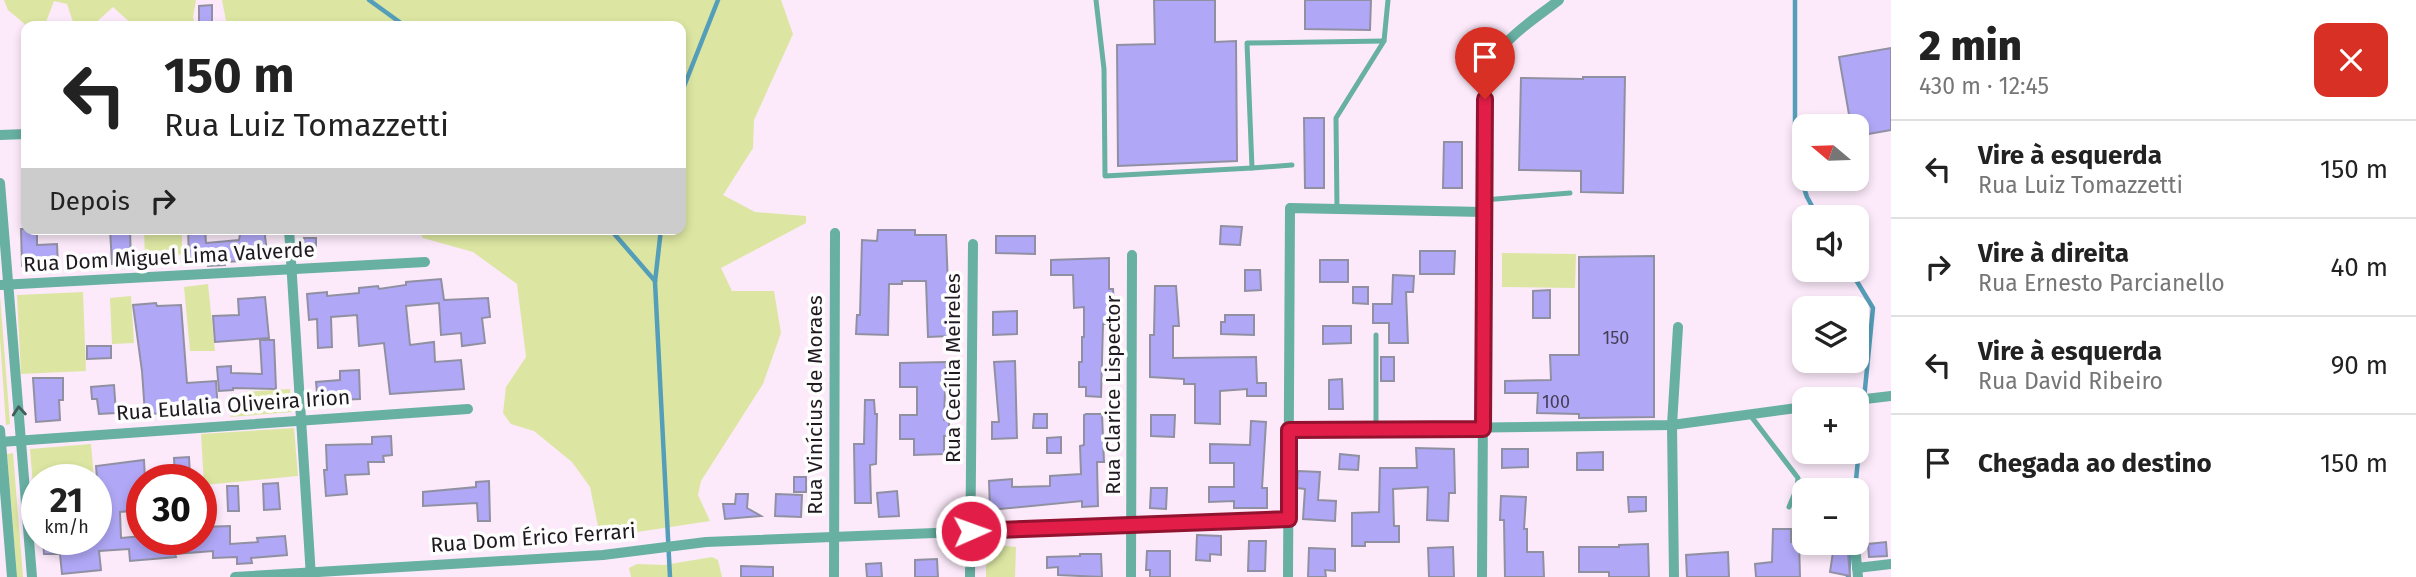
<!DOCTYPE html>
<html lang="pt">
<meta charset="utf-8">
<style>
:root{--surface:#fff;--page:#f6f6f6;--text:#222;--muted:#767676;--line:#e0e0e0}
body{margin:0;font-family:"Fira Sans",sans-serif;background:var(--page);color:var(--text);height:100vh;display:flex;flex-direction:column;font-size:26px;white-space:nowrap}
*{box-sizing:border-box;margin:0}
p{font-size:23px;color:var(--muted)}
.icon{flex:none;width:38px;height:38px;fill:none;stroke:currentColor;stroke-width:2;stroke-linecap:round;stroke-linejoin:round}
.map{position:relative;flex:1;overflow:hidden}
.sheet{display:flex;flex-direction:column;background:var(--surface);width:525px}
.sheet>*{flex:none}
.banner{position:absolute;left:21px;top:21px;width:665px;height:214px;border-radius:14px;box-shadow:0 4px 10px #0003;background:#fff;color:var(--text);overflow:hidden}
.needle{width:46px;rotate:289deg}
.tools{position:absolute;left:1792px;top:114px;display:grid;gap:14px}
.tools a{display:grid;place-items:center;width:77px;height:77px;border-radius:14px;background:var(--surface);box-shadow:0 4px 10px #0003;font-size:35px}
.speed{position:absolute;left:21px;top:464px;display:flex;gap:14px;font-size:35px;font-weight:700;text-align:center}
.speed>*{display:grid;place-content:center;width:91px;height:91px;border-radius:50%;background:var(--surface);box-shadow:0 4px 10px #0003;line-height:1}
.speed small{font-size:18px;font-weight:400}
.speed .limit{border:10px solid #d22;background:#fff;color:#111}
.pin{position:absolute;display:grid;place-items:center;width:60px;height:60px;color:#fff;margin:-72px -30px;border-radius:50% 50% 50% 0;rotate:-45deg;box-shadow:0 0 7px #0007}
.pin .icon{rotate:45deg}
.me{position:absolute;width:77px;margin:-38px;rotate:88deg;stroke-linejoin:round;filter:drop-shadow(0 0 5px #0008)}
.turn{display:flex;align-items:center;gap:24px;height:147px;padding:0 28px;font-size:32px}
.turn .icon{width:91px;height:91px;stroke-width:2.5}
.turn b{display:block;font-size:49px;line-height:60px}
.then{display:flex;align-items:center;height:66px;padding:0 28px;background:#0003;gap:14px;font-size:26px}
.round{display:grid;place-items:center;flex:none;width:74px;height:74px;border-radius:14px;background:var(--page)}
.summary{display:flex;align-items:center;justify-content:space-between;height:119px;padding:0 28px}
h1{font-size:42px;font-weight:800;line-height:52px}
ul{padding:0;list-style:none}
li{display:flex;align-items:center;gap:21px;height:98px;padding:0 28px;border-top:2px solid var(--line)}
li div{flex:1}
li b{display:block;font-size:26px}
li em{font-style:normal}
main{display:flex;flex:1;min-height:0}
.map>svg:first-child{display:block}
</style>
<main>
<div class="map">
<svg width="1891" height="577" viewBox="0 0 1891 577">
<rect width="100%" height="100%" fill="#fceafa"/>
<g fill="#dce6a2">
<path d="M4,0H196L193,17L195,26H134L113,7L92,26L74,25L67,4L54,1L46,22L27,26L8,10Z"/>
<path d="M222,0H781L793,34L754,120L753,148L723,195L755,212L806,216V223L721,268L732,291H774L781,333L763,384L701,481L698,495L710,521L611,536L598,526L590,487L572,462L534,431L511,424L503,413L506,387L526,357L517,284L473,252L423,238L418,229H681V26H227Z"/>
<path d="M144,229H182V254L145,259Z"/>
<path d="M1502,253L1576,254L1575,288L1502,287Z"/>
<path d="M208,284L215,351H190L184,287Z"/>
<path d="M83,292L86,371L21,374L17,295Z"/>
<path d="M0,296L10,424L6,425L0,339Z"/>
<path d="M131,296L134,343L112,344L110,298Z"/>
<path d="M290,389L292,412L230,417L243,392Z"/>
<path d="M294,428L298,476L204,485L201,434Z"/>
<path d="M91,444L94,479L37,480L36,523L30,449Z"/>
<path d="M13,453L23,577H17L7,454Z"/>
<path d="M986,544L1016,547L1015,577H986Z"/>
<path d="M712,557L718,560L722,577H631L629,568L637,564L664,565Z"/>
</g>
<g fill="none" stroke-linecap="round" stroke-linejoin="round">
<g stroke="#559eb9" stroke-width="4.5">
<path d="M369,0L405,26"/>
<path d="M1795,0V161L1807,197L1818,217"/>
<path d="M681,94L718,0"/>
<path d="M610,229L655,281"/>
<path d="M661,229L655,282L670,577"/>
<path d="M1850,270L1873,308L1855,490"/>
<path d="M1848,577L1850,547"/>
</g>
</g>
<g fill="#b0a8f6" stroke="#9190a3" stroke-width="2">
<path d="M1154,0H1215V42L1236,41L1237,161L1118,166L1117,45L1155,44Z"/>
<path d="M1305,0H1371L1370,30L1305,29Z"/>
<path d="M212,5V26H199V6Z"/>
<path d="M1891,48V130L1857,136V126H1851L1839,57Z"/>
<path d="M1583,77H1625L1623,193L1581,192V171L1519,170L1521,78L1583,79Z"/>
<path d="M1304,118H1324V188H1305Z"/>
<path d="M1444,142H1462V188H1443Z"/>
<path d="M1221,226L1242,227L1240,245L1220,244Z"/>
<path d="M21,229H37V245L57,244L58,265L22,266Z"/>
<path d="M110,229H130L131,263L112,264Z"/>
<path d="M188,229H205L206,243L239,240L241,229H264L267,251H262V260L225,262V265L208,266V258H189Z"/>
<path d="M878,230H915V235H946L950,336L928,337L926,281H902V284H889L888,335L856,334L857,315H860L862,240L877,241Z"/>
<path d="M996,236H1035V254L996,253Z"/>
<path d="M304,238H316V254H303Z"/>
<path d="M1420,251H1455L1454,274H1420Z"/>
<path d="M1654,256V417L1579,418V414L1537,413L1538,393H1505V381L1551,380L1550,355H1579V257Z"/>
<path d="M1109,258V289H1113L1114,306H1107V324H1103L1101,397L1086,396V387H1079V362H1082V337H1084V307L1074,308L1073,275H1051V260Z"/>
<rect x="1320" y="260" width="28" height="22"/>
<path d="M1245,270H1260L1261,290L1245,291Z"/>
<path d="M1393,275L1414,276L1413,292H1406L1408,343H1389V323H1373V304H1392Z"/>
<path d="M441,279L444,300L488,298L490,317L482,318L485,343L462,346L461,333L441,335L439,303L406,306L410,345L434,342L435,362L461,360L464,389L390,394L384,343L359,346L357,315L331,317L332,347L318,348L317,319L309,320L307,294L327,292V296L359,293V288L378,286L379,289L406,285V282Z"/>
<path d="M1155,286H1176L1179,326H1173V358L1256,357L1257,383H1266V396H1247V389L1220,391V424L1195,423V384H1184V379L1150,377V335H1154Z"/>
<path d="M1353,287H1368V304L1353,303Z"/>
<path d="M1550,290V318H1533V291Z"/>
<path d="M265,297L269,338L215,342L213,316L239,315L238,299Z"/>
<path d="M156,303L157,306L181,305L187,383L216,381L218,412L145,414L142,371L133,305Z"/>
<path d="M1017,311V334L993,335V312Z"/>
<path d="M1225,315H1254V335L1221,334V322H1225Z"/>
<path d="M1323,326H1351V343L1323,344Z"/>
<path d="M260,340H274L276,389L233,388V390L219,391L217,367L231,366V373L262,374Z"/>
<path d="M87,346H111V358L87,359Z"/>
<rect x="1381" y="357" width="13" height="24"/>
<path d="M1015,361L1017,438L992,439V422H999L994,362Z"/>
<path d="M946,362L944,420H949V436H944V454L914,455V439H900V415H917V387H900V363Z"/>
<path d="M359,370L360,399L335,400V404L318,405L316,382L340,380V371Z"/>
<path d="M33,378H63V400H59L60,420L36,422Z"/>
<path d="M1342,379L1343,409H1329V380Z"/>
<path d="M114,385L116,413L99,414L97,399H92L91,387Z"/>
<path d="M865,400H874L875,414H877L876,464L870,465L871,503H855L854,444H864Z"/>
<path d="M1034,414H1047V428H1033Z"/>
<path d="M1086,414H1102L1104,462H1097L1098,506L1082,507V501L990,510L989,481L1012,479V487L1050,486V476L1081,474L1080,446L1084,445V415Z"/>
<path d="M1151,415H1175L1174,437L1151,436Z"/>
<path d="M1251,421L1266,422L1262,488H1267V508H1234V501L1209,502V487H1234V463H1210V444L1250,445Z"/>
<path d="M391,436L392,455L383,456L384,462H368L369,474L345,475L347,494L326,496L324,470H327L326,445L372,444V437Z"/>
<path d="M1061,437V453H1047V438Z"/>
<path d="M1416,448L1454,449L1455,493H1449L1448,521L1427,520L1428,487L1393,489L1394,526H1399V542H1365V546H1352V513L1379,512L1380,468H1417Z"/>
<path d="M1502,449H1528V467L1502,468Z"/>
<path d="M1603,452V470H1577V453Z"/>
<path d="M1340,454L1359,456L1358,470L1339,469Z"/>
<path d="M189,457L190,476L175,477L174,458Z"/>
<path d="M144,460L145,480H142V510L120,512L121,538L142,536V539H201V527L230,526V544L258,542L257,538L285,536L287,555L251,558L252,563L237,564V557L213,558V551L175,554L176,557L130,561L129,549L99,551L101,570L62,574L60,554H44L43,539H96L97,502H99L96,466Z"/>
<path d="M1298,471L1320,472L1318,500L1336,501L1335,521L1303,519L1305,489L1297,488Z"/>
<rect x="794" y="477" width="12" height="15"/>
<path d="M489,481L490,521H478L477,503L423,506V492L476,487V482Z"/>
<path d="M278,483L280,509L264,510L263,484Z"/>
<path d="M227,486H238L239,511H228Z"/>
<path d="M1151,488H1167L1166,509L1150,508Z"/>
<path d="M897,491L899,516L879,517L877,493Z"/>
<path d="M736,494H748L747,508L761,516L725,519L723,504H735Z"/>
<path d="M776,494L802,495L801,517L775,516Z"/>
<path d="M1501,496L1526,497L1524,529H1527V552H1543L1544,577H1505L1504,520H1500Z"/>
<path d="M1628,497H1646V511L1629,512Z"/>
<path d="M1773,529H1791V542H1799L1800,577H1756L1755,564L1772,562Z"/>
<path d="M1197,535L1221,536V555L1210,554V561L1196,560Z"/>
<path d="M1249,541H1266L1265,571H1248Z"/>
<path d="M1886,542L1887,556L1869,557L1868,544Z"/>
<path d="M1648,544L1649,577H1609V572H1579V547H1619V545Z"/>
<path d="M1453,547L1454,577H1429L1428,548Z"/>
<path d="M1309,548L1335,549V571L1325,570L1326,577H1308Z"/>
<path d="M1147,551H1170V577H1150V570H1146Z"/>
<path d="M1728,552L1729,577H1687L1686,555Z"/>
<path d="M1833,552L1848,554L1850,576L1830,572Z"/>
<path d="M1080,554H1101L1102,577L1058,575V567L1047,568V557L1080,556Z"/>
<path d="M937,559L938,577H915V560Z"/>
<path d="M881,563L882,577H867L866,564Z"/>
<path d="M741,566L773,567V577H741Z"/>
</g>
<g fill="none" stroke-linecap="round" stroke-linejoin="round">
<g stroke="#67b0a2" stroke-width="5">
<path d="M1096,0L1104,69L1105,176L1252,168"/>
<path d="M1292,165L1252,168L1247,43L1384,41"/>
<path d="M1484,200L1570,193"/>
<path d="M1337,209L1336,118L1384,41L1388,0"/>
<path d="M1376,335V430"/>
<path d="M1750,415L1798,478L1797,488L1789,507"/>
</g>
<g stroke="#67b0a2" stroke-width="10">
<path d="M0,135L26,134"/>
<path d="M0,183L32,577"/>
<path d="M289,229L311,577"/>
<path d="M0,285L425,262"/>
<path d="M1857,400L1891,396"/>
<path d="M0,430L12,577"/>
<path d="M1289,430L1672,425L1804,407"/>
<path d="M0,442L468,409"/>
<path d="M1837,545L1855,546L1858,577"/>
<path d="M1857,568L1891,564"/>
<path d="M235,577L603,555L706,542L1289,519"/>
<path d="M834,577L835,233"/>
<path d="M970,577L973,244"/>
<path d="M1131,577L1132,255"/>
<path d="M1288,577L1290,208L1484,212"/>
<path d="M1482,577L1485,77C1501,38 1527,25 1559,0"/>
<path d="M1674,577L1672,425L1678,327"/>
</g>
</g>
<defs><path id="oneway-chevron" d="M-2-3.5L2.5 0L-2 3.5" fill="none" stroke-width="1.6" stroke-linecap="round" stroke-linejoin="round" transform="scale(1.75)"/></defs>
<use stroke="#405e5a" href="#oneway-chevron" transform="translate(19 411) rotate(-95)"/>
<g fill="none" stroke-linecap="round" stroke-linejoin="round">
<g stroke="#92132f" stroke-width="18">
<path id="route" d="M971,531L1289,519V430L1483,429L1485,99"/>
</g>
<use href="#route" stroke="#e11d48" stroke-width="12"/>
</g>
<g text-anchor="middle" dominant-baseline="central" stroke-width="7" stroke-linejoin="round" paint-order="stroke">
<g font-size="18" fill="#443e56">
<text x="1616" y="338">150</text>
<text x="1556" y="402">100</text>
</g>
<g font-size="21" fill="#201a20" stroke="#fdfdfd">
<text transform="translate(169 257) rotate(-3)">Rua Dom Miguel Lima Valverde</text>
<text transform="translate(953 368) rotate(-90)">Rua Cecília Meireles</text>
<text transform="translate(1113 395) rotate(-90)">Rua Clarice Lispector</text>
<text transform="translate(233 405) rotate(-4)">Rua Eulalia Oliveira Irion</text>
<text transform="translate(815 405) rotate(-90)">Rua Vinícius de Moraes</text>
<text transform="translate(533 538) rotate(-4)">Rua Dom Érico Ferrari</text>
</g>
</g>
</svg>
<div class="tools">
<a><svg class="needle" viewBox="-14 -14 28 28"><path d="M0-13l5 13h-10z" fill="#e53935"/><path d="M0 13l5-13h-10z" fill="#767676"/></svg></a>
<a><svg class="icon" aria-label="sound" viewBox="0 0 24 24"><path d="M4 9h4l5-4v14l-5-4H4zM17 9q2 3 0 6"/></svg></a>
<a><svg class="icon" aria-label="layers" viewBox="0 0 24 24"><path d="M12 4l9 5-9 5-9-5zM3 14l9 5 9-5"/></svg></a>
<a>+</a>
<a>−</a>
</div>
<div class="speed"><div>21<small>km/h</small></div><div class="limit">30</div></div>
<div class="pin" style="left:1485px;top:99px;background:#d93025"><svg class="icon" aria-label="arrive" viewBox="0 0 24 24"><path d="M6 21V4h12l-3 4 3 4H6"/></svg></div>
<svg class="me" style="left:971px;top:531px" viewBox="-20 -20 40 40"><circle r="17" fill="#e11d48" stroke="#fff" stroke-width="3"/><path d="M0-11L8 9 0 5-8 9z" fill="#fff"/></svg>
<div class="banner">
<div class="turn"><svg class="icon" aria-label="left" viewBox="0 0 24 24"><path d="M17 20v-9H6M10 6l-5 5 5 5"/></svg><div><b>150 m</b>Rua Luiz Tomazzetti</div></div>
<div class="then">Depois<svg class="icon" aria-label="right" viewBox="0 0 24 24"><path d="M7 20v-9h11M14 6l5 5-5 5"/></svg></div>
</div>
</div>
<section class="sheet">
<div class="summary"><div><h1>2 min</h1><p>430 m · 12:45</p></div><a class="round" style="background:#d93025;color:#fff"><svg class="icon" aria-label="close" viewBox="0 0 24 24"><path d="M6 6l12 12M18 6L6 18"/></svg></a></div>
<ul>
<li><svg class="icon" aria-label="left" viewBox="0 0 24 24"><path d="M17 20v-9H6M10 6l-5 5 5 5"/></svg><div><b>Vire à esquerda</b><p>Rua Luiz Tomazzetti</p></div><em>150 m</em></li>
<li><svg class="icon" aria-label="right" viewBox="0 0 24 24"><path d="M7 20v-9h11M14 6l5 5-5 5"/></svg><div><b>Vire à direita</b><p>Rua Ernesto Parcianello</p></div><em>40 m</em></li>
<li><svg class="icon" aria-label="left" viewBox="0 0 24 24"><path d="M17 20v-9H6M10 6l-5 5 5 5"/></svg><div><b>Vire à esquerda</b><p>Rua David Ribeiro</p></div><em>90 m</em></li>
<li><svg class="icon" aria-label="arrive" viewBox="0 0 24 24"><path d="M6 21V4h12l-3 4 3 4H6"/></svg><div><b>Chegada ao destino</b></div><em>150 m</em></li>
</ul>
</section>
</main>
